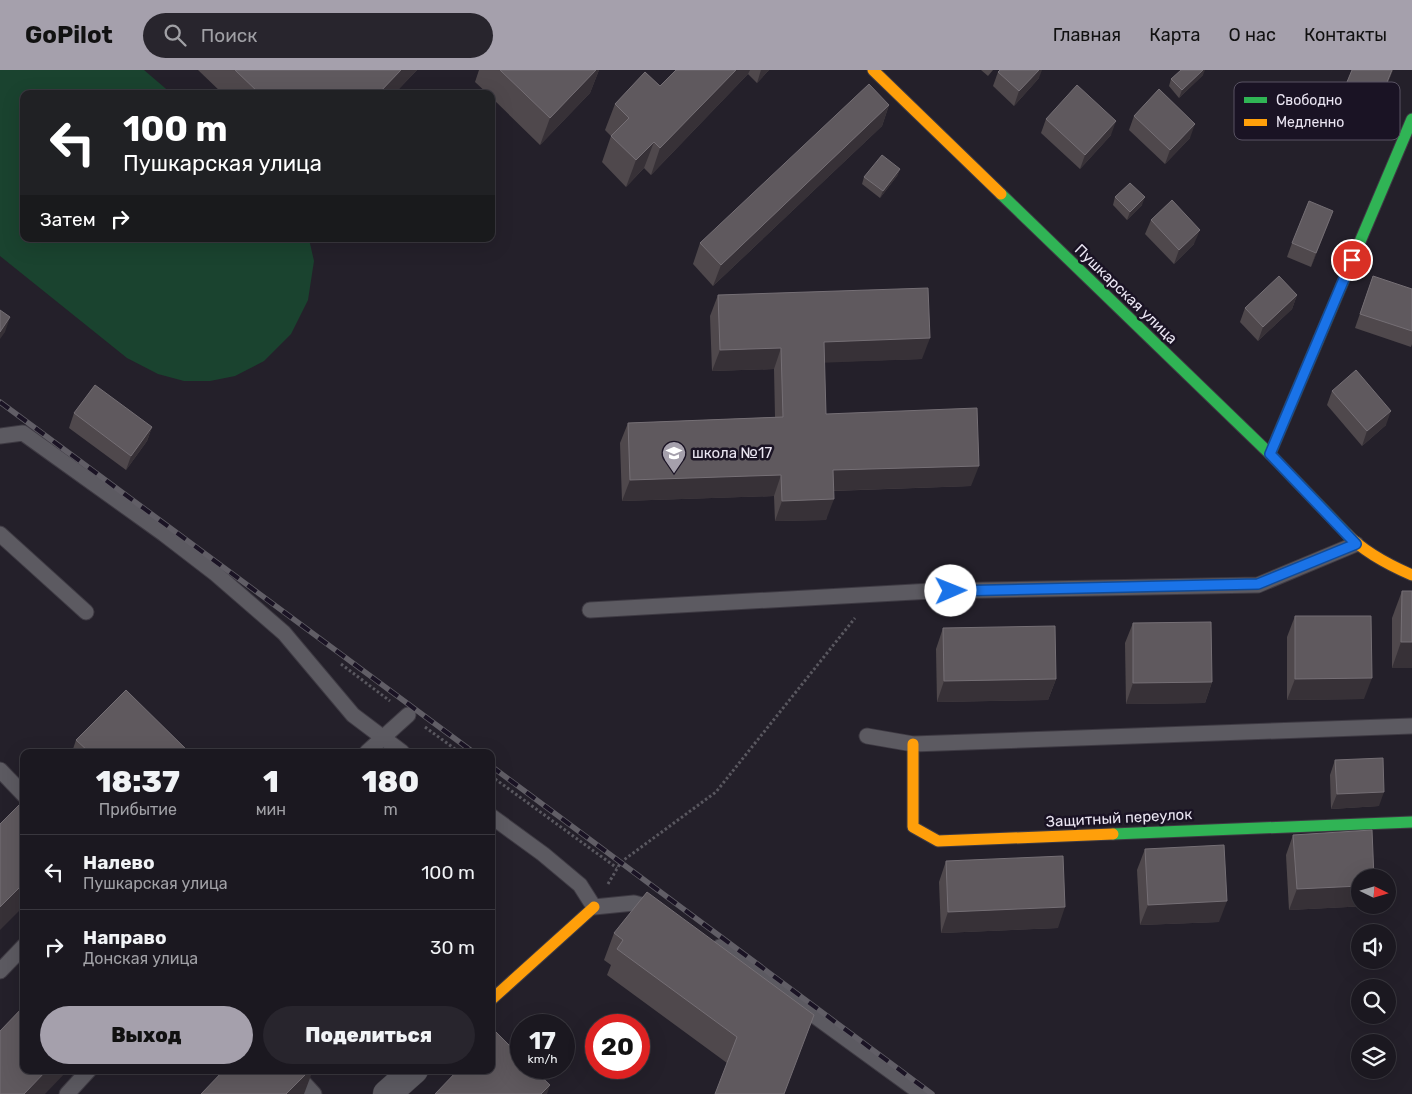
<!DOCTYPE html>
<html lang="ru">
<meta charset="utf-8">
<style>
:root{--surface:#1b1820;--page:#28252d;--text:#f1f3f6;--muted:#a0a0a5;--line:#39373e;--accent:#a5a0ac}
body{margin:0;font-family:Rubik,sans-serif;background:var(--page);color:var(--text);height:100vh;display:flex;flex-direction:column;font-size:19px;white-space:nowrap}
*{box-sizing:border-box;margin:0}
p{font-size:16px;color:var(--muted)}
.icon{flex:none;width:28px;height:28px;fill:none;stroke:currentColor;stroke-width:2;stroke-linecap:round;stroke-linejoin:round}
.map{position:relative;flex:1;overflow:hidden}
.details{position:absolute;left:20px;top:679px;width:475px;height:325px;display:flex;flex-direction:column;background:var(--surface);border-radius:10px;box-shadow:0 5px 20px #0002,0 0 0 1px var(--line)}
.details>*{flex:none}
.banner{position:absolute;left:20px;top:20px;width:475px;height:152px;border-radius:10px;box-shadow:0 5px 20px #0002,0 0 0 1px var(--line);background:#202124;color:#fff;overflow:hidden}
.needle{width:32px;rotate:95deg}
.controls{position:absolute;left:1351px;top:799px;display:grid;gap:10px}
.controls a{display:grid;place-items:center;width:45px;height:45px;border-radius:50%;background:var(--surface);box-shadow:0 5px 20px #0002,0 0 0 1px var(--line);font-size:25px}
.speed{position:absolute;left:510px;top:944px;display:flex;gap:10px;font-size:25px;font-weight:700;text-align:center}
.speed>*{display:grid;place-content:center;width:65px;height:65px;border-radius:50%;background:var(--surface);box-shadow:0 5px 20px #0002,0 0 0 1px var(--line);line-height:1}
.speed small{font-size:12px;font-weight:400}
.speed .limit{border:8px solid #d22;background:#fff;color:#111}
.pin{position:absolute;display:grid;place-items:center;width:42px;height:42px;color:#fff;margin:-21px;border:2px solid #fff;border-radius:50%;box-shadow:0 1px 5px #0007}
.me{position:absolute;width:55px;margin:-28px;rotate:89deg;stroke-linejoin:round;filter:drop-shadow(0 0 4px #0008)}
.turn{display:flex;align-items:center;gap:18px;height:105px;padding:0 20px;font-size:22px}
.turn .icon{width:65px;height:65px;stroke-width:2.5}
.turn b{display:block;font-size:35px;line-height:42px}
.then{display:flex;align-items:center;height:48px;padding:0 20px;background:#0003;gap:10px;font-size:19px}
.eta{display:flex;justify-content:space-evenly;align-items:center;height:85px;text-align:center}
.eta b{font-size:30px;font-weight:800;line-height:35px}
.button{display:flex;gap:10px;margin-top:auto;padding:10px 20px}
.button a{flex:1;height:58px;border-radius:30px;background:var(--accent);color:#111;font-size:20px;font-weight:800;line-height:58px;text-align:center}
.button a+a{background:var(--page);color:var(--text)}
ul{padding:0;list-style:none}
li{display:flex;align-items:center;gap:15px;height:75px;padding:0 20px;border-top:1px solid var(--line)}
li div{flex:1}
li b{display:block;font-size:19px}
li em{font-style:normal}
header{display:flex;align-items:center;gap:30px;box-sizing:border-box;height:70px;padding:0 25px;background:var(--accent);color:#111}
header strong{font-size:24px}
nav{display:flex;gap:28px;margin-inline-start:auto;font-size:18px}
.search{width:350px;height:45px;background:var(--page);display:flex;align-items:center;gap:12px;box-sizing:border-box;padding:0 18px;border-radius:28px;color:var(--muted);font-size:19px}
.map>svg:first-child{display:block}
</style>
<header>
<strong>GoPilot</strong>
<div class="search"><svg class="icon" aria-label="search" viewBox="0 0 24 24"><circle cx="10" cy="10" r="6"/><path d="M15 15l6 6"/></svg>Поиск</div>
<nav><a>Главная</a><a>Карта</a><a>О нас</a><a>Контакты</a></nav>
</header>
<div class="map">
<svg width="1412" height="1024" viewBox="0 0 1412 1024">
<rect width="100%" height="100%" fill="#24202a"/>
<path fill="#1a432f" d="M0,0H144L172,24H24V169H309L314,191L308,230L291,264L264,291L235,306L210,311H184L158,304L127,288L0,186Z"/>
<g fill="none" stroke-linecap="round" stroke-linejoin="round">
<g stroke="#3e3a43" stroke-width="17">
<g id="lane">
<path d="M0,366L23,363L164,464L216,504L284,563L353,645L402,682"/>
<path d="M0,464L86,542"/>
<path d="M590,540L932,521L1258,515L1356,474"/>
<path d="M867,666L913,674L1412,656"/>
<path d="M367,682L408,645"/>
<path d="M0,700L24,725"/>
<path d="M491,746L543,784L580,815L594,837L634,833L656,839"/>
<path d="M720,877L922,1024"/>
<path d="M0,901L24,876"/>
<path d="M292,1000L314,1024"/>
<path d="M67,1024L89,1000"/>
</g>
</g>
<g stroke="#3e3a43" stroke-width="29">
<path id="street" d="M387,1024L414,1000"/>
</g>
<g stroke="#3e3a43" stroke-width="13">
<g id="fast">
<path d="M1001,124L1270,384L1347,464"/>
<path d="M1270,384L1412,49"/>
<path d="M1113,764L1412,752"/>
</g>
</g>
<g stroke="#3e3a43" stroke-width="13">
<g id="slow">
<path d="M873,0L1001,124"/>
<path d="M1347,464C1364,482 1389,495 1412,505"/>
<path d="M913,674V757L938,771L1113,764"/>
<path d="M491,930L594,837"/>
</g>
</g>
<g stroke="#5a5860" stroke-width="3" stroke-dasharray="2.5 2.5" stroke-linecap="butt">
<path d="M341,594L390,631"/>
<path d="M425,657L459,682"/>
<path d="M491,706L617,798"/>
<path d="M608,814L621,792L716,722L855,548"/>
</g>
<use href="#lane" stroke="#5c5a61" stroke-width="15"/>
<use href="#street" stroke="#5c5a61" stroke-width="28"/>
<use href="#fast" stroke="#30b455" stroke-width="11"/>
<use href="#slow" stroke="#ff9f0a" stroke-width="11"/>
<g stroke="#615e66" stroke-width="5.5">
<g id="rail">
<path d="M0,332L473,682"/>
<path d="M491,696L932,1024"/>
</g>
</g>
<use href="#rail" stroke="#1a1324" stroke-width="4" stroke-dasharray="11" stroke-linecap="butt"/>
</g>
<g fill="#4f484c">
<path d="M198,0H417L394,24H223Z"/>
<path d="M479,0H599L590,23L540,75L491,27V24H488L475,12Z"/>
<path d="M676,0H769L757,13L748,4L651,105L644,98L626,117L602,92L611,66L605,60L615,34L660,16Z"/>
<path d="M981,0H993L988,6Z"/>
<path d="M1352,0H1393L1376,41L1341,27Z"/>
<path d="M998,2L1039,8L1014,36L993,16Z"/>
<path d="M1203,5L1179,28L1169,16L1171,9Z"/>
<path d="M889,35L882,56L713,216L693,194L700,173Z"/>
<path d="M1134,46L1190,68L1165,94L1129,60Z"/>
<path d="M1046,49L1111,65L1080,99L1041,63Z"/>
<path d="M900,99L897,106L880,128L862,114L864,107Z"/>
<path d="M1115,127L1142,135L1127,150L1113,135Z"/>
<path d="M1333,141L1311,197L1287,187L1292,173Z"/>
<path d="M1151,150L1194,174L1174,194L1145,164Z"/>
<path d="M1412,219V274L1411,277L1355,258L1368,220Z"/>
<path d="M718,225L922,289L824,292L826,344L971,416L833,421L826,450L775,451L774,426L622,431L620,373L628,353L775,347L774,299L712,301L710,246Z"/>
<path d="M1297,225L1292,239L1258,271L1240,252L1245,238Z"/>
<path d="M1332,321L1386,355L1362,376L1327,335Z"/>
<path d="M74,343L152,357L147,371L126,400L69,358Z"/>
<path d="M1402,521H1412V598H1392V548Z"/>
<path d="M1295,546L1364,629L1287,630V567Z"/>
<path d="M1133,553L1212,612L1205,633L1126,634L1125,573Z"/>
<path d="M943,558L1056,609L1048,630L937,632L936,579Z"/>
<path d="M76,670L189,682H72Z"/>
<path d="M1335,690L1379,736L1331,739L1330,705Z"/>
<path d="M1293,765L1367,836L1289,840L1286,785Z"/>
<path d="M1145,779L1219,852L1140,855L1137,800Z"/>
<path d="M946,791L1058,858L941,863L939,812Z"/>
<path d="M614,863L814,945L727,993L607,905L611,895L604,890Z"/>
</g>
<g fill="#373137">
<path d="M401,0H417L394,24H378Z"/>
<path d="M596,0H599L590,23L540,75L550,48Z"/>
<path d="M736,0H750L748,4L651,105L660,78Z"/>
<path d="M761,0H769L757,13Z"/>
<path d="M1039,0H1042L1039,8L1014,36L1019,21Z"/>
<path d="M1203,0H1205L1203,5L1179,28L1182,20Z"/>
<path d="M1392,0H1393L1376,41L1381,27Z"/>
<path d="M889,35L882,56L713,216L721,195Z"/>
<path d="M1116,51L1111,65L1080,99L1085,85Z"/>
<path d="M1195,54L1190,68L1165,94L1170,80Z"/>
<path d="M654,72L644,98L626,117L636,90Z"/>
<path d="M900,99L897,106L880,128L883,121Z"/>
<path d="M1145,127L1142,135L1127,150L1130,142Z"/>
<path d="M1333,141L1328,155L1311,197L1316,183Z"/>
<path d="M1200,160L1194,174L1174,194L1179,180Z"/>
<path d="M1297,225L1292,239L1258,271L1263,257Z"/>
<path d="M10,247L5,262L0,269V262Z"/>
<path d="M930,268L922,289L816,293L824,272Z"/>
<path d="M781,278L774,299L712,301L720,280Z"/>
<path d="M1391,341L1386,355L1362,376L1367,361Z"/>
<path d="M152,357L147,371L126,400L131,386Z"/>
<path d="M979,396L971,416L825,421L833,400Z"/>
<path d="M781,405L774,426L622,431L630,410Z"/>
<path d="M834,429L826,450L775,451L782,431Z"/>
<path d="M1401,572H1412V598H1392Z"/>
<path d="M1372,608L1364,629L1287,630L1295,609Z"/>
<path d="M1056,609L1048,630L937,632L944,611Z"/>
<path d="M1212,612L1205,633L1126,634L1133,613Z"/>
<path d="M1384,722L1379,736L1331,739L1337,724Z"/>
<path d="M24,813V836L0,860V837Z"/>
<path d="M1360,816V835L1367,836L1289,840L1297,819Z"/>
<path d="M1227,831L1219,852L1140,855L1148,835Z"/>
<path d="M1065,837L1058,858L941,863L948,842Z"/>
<path d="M47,1000H68L45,1024H24Z"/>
<path d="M310,1000H313L304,1024H286Z"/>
<path d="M550,1015L547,1024H541Z"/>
</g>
<g fill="#5f595e" stroke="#756f75">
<path d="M235,0H401L378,24H260Z"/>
<path d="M500,0H596L550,48Z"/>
<path d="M676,0H736L660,78L654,72L636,90L611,66L629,48L615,34L645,2L660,16Z"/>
<path d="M1000,0H1039L1019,21L998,2Z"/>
<path d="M1181,0H1203L1182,20L1171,9Z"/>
<path d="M1352,0H1392L1381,27L1347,12Z"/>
<path d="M869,14L889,35L721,195L700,173Z"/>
<path d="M1077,15L1116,51L1085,85L1046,49Z"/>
<path d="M1159,19L1195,54L1170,80L1134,46Z"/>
<path d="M882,85L900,99L883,121L864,107Z"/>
<path d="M1130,113L1145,127L1130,142L1115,127Z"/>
<path d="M1172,130L1200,160L1179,180L1151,150Z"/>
<path d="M1309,131L1333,141L1316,183L1292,173Z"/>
<path d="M1279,206L1297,225L1263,257L1245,238Z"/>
<path d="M1373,206L1412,219V261L1360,244Z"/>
<path d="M928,218L930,268L824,272L826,344L977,338L979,396L833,400L834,429L782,431L781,405L630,410L628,353L783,347L781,278L720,280L718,225Z"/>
<path d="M0,240L10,247L0,262Z"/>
<path d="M1356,300L1391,341L1367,361L1332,321Z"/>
<path d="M95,315L152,357L131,386L74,343Z"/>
<path d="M1402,521H1412V572H1401Z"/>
<path d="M1295,546H1371L1372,608L1295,609Z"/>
<path d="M1211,552L1212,612L1133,613V553Z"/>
<path d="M1055,556L1056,609L944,611L943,558Z"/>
<path d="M126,620L189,682H89L76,670Z"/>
<path d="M1383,688L1384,722L1337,724L1335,690Z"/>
<path d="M24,730V813L0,837V754Z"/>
<path d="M1372,760L1374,808H1360V816L1297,819L1293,765Z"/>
<path d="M1224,775L1227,831L1148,835L1145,779Z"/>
<path d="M1063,786L1065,837L948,842L946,791Z"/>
<path d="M647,822L814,945L784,1024H715L737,967L617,879L623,870L614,863Z"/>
<path d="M24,936V1000H47L24,1024H0V961Z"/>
<path d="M496,962L521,987V998H532L550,1015L541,1024H435L458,1000H491V967Z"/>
<path d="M224,1000H310L286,1024H201Z"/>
</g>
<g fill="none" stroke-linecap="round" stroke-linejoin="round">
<g stroke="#114b97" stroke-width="12">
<path id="route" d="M951,521L1258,514L1356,474L1270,384L1352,190"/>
</g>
<use href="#route" stroke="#1a73e8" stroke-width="9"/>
</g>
<defs>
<g id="school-pin" transform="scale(1.25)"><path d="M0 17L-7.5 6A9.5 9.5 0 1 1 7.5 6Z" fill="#a5a0ac" stroke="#1a1324"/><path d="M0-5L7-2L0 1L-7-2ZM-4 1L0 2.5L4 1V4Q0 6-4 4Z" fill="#fff"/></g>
</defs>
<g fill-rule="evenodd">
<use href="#school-pin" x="674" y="383"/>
</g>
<g text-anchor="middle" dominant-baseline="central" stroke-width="5" stroke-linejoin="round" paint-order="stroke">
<g font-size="15" fill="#eae5f2" stroke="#1a1324">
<text transform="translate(1126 224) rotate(44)">Пушкарская улица</text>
<text transform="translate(1119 748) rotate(-3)">Защитный переулок</text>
</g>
<g font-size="15" fill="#eae5f2" stroke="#1a1324" text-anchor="start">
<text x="692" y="383">школа №17</text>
</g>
</g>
<rect x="1234" y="12" width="166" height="58" rx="8" fill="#1a1324" stroke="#585262" stroke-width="1"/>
<rect x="1244" y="27" width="23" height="6" fill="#30b455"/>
<rect x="1244" y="49" width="23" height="7" fill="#ff9f0a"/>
<g font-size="14" fill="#eae5f2">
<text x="1276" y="35">Свободно</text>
<text x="1276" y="57">Медленно</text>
</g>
</svg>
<div class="controls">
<a><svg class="needle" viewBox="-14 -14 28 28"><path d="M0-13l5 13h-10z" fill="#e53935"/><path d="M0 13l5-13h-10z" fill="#a0a0a5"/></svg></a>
<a><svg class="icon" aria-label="sound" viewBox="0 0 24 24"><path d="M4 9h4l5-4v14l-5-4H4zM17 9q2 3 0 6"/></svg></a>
<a><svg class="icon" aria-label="search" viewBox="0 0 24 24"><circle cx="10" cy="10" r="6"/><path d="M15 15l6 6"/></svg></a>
<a><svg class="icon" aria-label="layers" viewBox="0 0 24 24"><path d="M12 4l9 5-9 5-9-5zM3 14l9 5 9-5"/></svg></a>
</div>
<div class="speed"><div>17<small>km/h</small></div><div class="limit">20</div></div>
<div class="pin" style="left:1352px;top:190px;background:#d93025"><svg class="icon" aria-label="arrive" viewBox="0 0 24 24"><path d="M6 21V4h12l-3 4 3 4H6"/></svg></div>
<svg class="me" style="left:951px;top:521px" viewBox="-20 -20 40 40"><circle r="19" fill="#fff"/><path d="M0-13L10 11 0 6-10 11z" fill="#1a73e8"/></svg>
<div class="banner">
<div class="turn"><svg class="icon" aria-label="left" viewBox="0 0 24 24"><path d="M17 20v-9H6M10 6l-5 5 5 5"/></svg><div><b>100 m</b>Пушкарская улица</div></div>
<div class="then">Затем<svg class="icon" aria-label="right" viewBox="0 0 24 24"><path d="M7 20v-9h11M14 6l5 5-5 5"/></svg></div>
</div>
<section class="details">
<div class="eta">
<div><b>18:37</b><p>Прибытие</p></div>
<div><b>1</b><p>мин</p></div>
<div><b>180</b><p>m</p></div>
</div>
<ul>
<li><svg class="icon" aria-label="left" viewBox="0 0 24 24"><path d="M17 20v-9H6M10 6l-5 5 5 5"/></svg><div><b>Налево</b><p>Пушкарская улица</p></div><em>100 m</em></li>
<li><svg class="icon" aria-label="right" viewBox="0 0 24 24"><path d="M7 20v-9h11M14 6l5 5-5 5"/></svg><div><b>Направо</b><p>Донская улица</p></div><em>30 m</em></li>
</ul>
<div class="button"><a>Выход</a><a>Поделиться</a></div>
</section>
</div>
